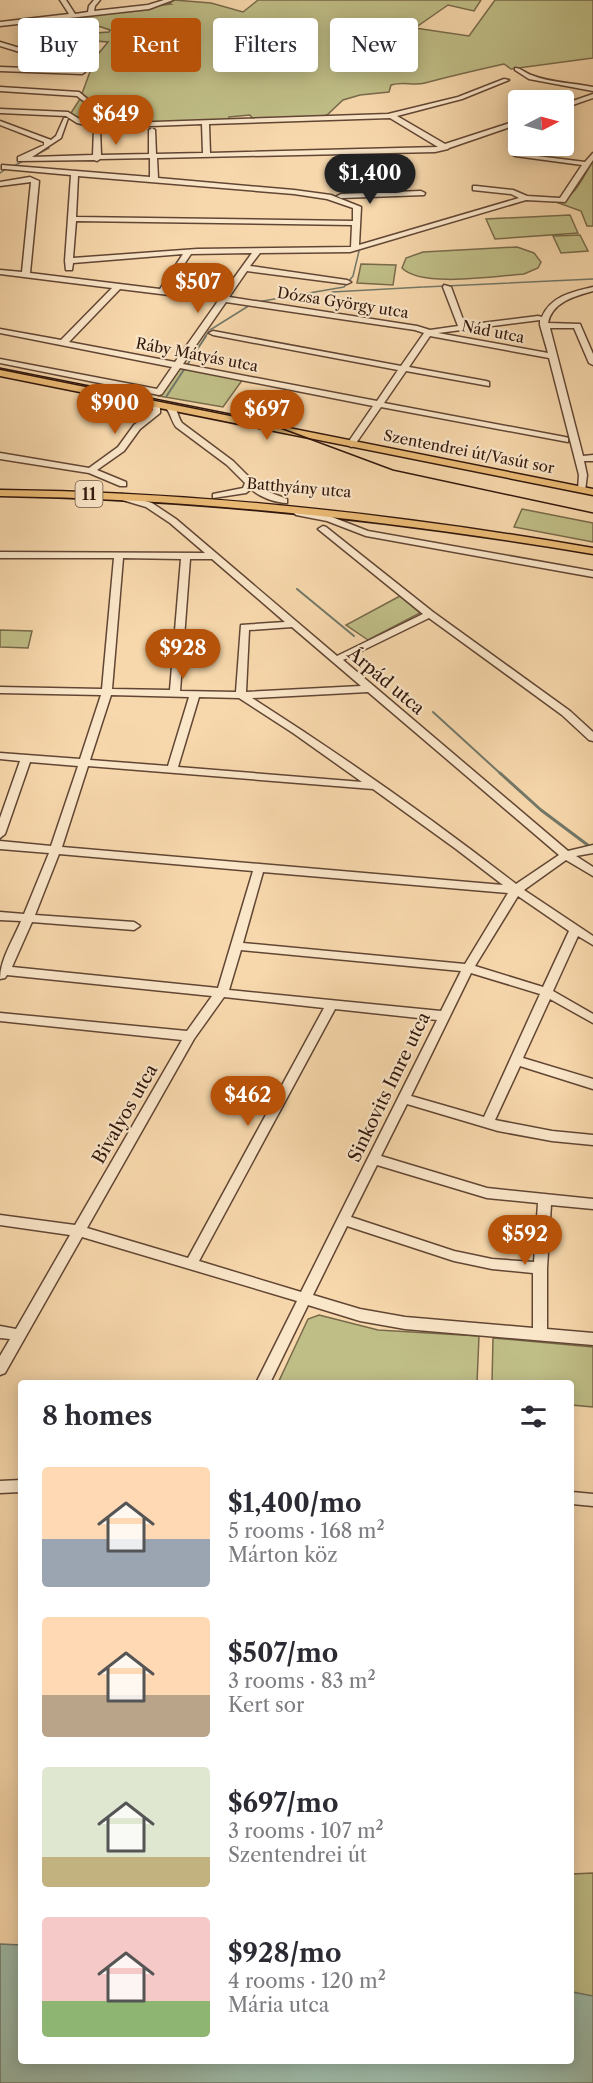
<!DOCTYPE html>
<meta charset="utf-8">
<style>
:root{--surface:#fff;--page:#f2f2f3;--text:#2b2b33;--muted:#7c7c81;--accent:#b45309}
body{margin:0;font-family:"Libre Caslon Text",serif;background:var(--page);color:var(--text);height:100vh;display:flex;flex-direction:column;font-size:22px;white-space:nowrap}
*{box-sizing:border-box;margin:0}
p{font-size:20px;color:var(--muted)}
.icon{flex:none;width:33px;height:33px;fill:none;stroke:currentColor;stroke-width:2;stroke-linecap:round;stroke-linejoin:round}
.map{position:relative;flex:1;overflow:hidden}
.side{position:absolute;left:18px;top:1380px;width:556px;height:684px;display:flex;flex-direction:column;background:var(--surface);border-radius:6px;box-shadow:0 3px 15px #0003}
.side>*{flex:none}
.top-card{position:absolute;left:18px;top:18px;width:558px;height:54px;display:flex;gap:12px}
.needle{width:39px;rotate:84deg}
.fabs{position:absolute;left:508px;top:90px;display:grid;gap:12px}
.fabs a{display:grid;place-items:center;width:66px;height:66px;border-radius:6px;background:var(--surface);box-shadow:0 3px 15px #0003;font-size:30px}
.price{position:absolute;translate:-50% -51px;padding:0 14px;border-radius:21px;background:var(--accent);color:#fff;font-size:20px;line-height:39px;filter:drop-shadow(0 2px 3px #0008)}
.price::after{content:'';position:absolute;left:50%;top:36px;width:18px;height:14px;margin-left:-9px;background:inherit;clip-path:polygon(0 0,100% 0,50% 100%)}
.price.current{background:#222;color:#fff}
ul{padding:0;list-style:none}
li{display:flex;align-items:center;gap:18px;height:150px;padding:0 24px}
li span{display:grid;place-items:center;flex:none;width:168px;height:120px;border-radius:6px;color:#555}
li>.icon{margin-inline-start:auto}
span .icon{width:72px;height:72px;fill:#fffc;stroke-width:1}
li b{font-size:26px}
h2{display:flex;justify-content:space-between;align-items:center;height:72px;padding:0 24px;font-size:26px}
.tag{padding:0 21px;border-radius:6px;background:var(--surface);box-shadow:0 3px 15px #0003;font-size:21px;line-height:54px}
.tag.current{background:var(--accent);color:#fff}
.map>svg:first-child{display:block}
.green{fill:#c0be87;stroke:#786a4a;stroke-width:1.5}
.water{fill:#9ebaa7;stroke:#727869;stroke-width:1.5}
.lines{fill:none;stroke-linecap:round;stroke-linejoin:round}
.stream-far2{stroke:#727869;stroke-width:1.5}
.stream-far1{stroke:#727869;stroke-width:2}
.stream{stroke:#727869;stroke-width:3}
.minor-casing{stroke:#624634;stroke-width:3}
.major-casing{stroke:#31160c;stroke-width:3}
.minor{fill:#fae6c9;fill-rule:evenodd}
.major{fill:#ecbc76;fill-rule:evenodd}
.tram{stroke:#31160c;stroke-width:1.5}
.labels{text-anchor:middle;stroke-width:4.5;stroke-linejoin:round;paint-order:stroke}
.far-street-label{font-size:15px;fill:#31160c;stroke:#fae6c9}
.shield{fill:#fae6c9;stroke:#6d5445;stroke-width:1.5}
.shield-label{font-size:16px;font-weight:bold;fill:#31160c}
.street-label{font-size:18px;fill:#31160c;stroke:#fae6c9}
</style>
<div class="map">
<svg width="593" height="2083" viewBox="0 0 593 2083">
<rect width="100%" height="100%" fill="#f7d8ac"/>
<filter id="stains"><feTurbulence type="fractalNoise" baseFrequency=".00333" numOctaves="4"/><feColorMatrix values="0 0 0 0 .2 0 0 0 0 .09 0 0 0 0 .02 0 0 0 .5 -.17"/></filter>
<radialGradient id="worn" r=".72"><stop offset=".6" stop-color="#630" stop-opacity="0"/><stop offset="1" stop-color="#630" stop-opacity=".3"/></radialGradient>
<g class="green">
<path d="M174 0 211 3 243 12 258 0H481L474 11 448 5 415 28 469 36 495 0H593V58L511 69 504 64C477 70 451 76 425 83 413 86 403 81 391 85L389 92 360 95 343 100 327 115 316 118 254 120 250 115 229 117 228 122 97 125 79 121 71 113 80 99 91 69 88 65 95 54 99 53 108 42 95 41V33L109 32 110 30 71 17 171 4 169 3Z"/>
<path d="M593 160V226H587L581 211 556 202C575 199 584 175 593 160Z"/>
<path d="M570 215 578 233 495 239 486 219Z"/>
<path d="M580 235 588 251 561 253 553 236Z"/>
<path d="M517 247 534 253 541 262 538 268 524 274C496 276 421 288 402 268L406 258 423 252Z"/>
<path d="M361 264 396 265 393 285 357 283Z"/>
<path d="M180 368 243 379 223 407 159 396Z"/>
<path d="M522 509 593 523V542L514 527Z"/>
<path d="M400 596 420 613 368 640 346 625Z"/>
<path d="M0 630 32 631 28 648 0 647Z"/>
<path d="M319 1315 378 1330 479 1336 477 1383H278L308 1319Z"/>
<path d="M493 1338 593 1347V1407L572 1405V1383H492Z"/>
<path d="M593 1873V1999L572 2001V1874Z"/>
</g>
<path class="water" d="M0 1944 21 1945V2061H572V1992L593 1996V2083H0Z"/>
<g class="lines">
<g class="stream-far2">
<path d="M32 157 49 148"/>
<path d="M12 167 23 161"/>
<path d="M0 173 6 169"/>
<path d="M424 287 593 279"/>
<path d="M332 292 423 287"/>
<path d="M257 302 344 287 353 276 359 251"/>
<path d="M210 330 250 305"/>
<path d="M205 337 209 331"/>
</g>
<g class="stream-far1">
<path d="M166 397 206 336"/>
<path d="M297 589 354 636"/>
<path d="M433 712 502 775"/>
</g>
<path class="stream" d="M500 773 541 810 593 849"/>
<g class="minor-casing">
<g id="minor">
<path d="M60 0H66L75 14 88 12 89 6 94 0H100L95 6 94 11 148 5 164 0H173L149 9 69 18 65 42 62 44 59 42 62 19 0 26V22L69 14Z"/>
<path d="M0 42 23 49 95 50 98 52 95 54 23 53 0 46Z"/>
<path d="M0 67 82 70 85 72 82 74 0 71Z"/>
<path d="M515 68C521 68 525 73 531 75 551 83 573 83 593 87V91L529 79 515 70Z"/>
<path d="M504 79 509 80 462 99 397 116 445 144 519 120V124L449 148 448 149 435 152 157 158 158 178 294 190 331 195 361 207 359 245 519 198 511 194 473 190V186H476L513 190 527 196 560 198 582 165 515 156 513 155V153L585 162 593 153V160L565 202 526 200 350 252 260 253 250 266 347 280 351 282 347 284 247 271 229 297 417 326 430 330 458 326 443 287 444 285 451 287 465 325 538 316 542 317C551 296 572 292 593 287V291C575 296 552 302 548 323L580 324 593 354V365L589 363 574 328H550L583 456 593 455V461H584L587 475 585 491 582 492 578 489 579 475 549 358 430 336 409 367 486 381 489 382V386L406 371 384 403 565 437 568 438V442L381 407 354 446 351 447 347 444 373 406 180 368 162 394 159 395 0 363V359L157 389 172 367 0 333V329L61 340 112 288 0 274V270L22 272 31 182 0 186V182L30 177 39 181 30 273 160 289 183 254 73 263 72 270H66L65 261 71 175 5 169H2V165L150 177V158L100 159 97 161 94 160 18 161V157L44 145V142L0 125V121L51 140 56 136 64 118H68L61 138 32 157 93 155 94 127 77 123 66 116 0 113V109L68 112 81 120 97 124 388 114 458 97ZM390 118 438 147 210 153 209 124ZM202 124 203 153 156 154 155 130 152 128 149 130V154L101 155 100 128ZM78 176 294 194 327 199 353 208V221L76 217ZM76 221 352 225 351 247 197 249 73 258ZM252 253 221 296 167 290 191 254ZM120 289 218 301 175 362 69 342ZM226 302 415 330 424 333 401 366 213 331 209 333 213 335 398 370 377 401 183 364ZM540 320V325L548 353 438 333Z"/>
<path d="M0 87 79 92 91 102 86 103 77 96 0 91Z"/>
<path d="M593 94V98L564 108V104Z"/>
<path d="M421 191 425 193 424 195 341 198 337 196 341 194Z"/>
<path d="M153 402 160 404V413L140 429 124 451 97 470 126 482V486H120L89 473 0 459V453L89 468 118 447 134 425 153 410Z"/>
<path d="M167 406H173C179 412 178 418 182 423L233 461 261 489 287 499V503C276 503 259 497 251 489L246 493 213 498V494L243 488 245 483 227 465 176 427C171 420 171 414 166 408Z"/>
<path d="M122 494 152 503 176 519 337 656 423 614 318 529 323 526 326 527 433 612 570 711 593 732V741L589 740 562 715 429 618 343 660 568 851 593 845V853L576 856 593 867V876L566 860 524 890 593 936V945L578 936 553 991 593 1014V1023L550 999 523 1058 593 1079V1089L520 1066 495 1120 552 1131 593 1135V1145L552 1141 498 1131 407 1104 381 1156 487 1188 593 1199V1209L551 1205 547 1268V1329L593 1333V1345L405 1329 360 1321 308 1305 270 1383H256L297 1301 82 1237 5 1373 0 1375V1356L10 1339 0 1338V1326L16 1329 70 1235 0 1225V1215L75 1225 182 1040 0 1021V1013L187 1031 212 996 7 975 5 978 0 979C0 960 13 940 21 921L0 920V912L24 914 49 853 0 849V841L51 846 78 766 30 762 5 834 0 838V818L20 761 0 759V753L80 759 101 695 0 693V687L102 689 114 558H0V552L205 553 170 523 146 507 119 499V495ZM123 558 181 559 170 690 112 689ZM190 559H212L285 622 241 625 236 692 180 691ZM292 627 361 686 246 692 249 630ZM368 692 559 855 516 884C431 818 343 756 252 698ZM111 695 189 697 168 766 90 760ZM199 697 239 698 293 733 362 782 178 767ZM88 766 373 789 456 849 503 885 62 847ZM59 854 253 871 218 988 12 967 32 922 134 930 140 926 134 922 35 915ZM263 872 508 893 465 964 243 943ZM518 896 569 931 543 987 475 966ZM241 950 461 971 441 1011 229 990ZM471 973 540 994 484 1117 411 1096ZM224 997 324 1008 188 1258 87 1228 194 1039ZM335 1009 437 1020 301 1292 199 1261ZM377 1165 487 1198 538 1203 534 1262 492 1259 454 1251 351 1217ZM347 1226 454 1261 492 1269 533 1273V1328L405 1317 360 1309 313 1295Z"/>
<path d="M299 510 332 517 368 531 593 571V577L366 536 327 521 296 515 294 513Z"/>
<path d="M21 1480V1492L0 1493V1481Z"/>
<path d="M572 1492 593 1494V1506L572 1504Z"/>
</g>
</g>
<g class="major-casing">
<g id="major">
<path d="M0 370 593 489V495L0 376Z"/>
<path d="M0 490C200 492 396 514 593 548V554C396 521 200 499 0 496Z"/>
</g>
</g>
<use href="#minor" class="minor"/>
<use href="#major" class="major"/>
<path class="tram" d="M0 368 256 419 393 470 593 513"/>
</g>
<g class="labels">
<g class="far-street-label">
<text transform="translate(343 303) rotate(9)" y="5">Dózsa György utca</text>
<text transform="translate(493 332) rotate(11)" y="5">Nád utca</text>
<text transform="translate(197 355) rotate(11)" y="5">Ráby Mátyás utca</text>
<text transform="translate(469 452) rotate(11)" y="5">Szentendrei út/Vasút sor</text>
<text transform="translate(299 488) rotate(5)" y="5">Batthyány utca</text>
</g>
<rect class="shield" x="75.5" y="481" width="27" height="26" rx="4.5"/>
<g class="shield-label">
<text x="89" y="500">11</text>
</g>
<g class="street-label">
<text transform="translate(386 681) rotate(40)" y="6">Árpád utca</text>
<text transform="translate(389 1087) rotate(-64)" y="6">Sinkovits Imre utca</text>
<text transform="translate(125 1114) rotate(-60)" y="6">Bivalyos utca</text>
</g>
</g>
<rect width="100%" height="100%" filter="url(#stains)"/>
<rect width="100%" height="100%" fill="url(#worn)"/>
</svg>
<div class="fabs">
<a><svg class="needle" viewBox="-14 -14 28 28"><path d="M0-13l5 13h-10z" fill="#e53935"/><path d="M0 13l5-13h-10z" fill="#7c7c81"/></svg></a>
</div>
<b class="price" style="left:116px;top:146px">$649</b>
<b class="price current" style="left:370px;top:205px">$1,400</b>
<b class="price" style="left:198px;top:314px">$507</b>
<b class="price" style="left:115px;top:435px">$900</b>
<b class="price" style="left:267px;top:441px">$697</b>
<b class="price" style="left:183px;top:680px">$928</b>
<b class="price" style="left:248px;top:1127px">$462</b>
<b class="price" style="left:525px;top:1266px">$592</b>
<div class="top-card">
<a class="tag">Buy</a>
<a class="tag current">Rent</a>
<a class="tag">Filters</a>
<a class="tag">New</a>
</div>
<section class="side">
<h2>8 homes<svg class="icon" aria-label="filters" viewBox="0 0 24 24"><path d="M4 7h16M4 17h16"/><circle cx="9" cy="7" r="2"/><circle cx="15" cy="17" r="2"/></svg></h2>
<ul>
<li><span style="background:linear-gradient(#ffd9b3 60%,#9aa5b1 0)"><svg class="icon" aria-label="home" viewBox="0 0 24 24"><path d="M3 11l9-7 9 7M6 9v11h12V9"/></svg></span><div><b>$1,400/mo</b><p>5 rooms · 168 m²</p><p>Márton köz</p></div></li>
<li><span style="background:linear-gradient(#ffd9b3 65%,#b9a48a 0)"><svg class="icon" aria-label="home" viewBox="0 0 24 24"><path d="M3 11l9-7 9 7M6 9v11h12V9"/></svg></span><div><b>$507/mo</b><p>3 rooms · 83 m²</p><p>Kert sor</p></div></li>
<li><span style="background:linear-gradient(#dfe7d0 75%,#c2b280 0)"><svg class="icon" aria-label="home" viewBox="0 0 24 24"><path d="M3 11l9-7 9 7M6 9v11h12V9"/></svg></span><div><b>$697/mo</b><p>3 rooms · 107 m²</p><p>Szentendrei út</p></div></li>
<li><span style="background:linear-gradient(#f6c9c9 70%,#8fb573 0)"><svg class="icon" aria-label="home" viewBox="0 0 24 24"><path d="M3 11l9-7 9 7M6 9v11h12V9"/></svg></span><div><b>$928/mo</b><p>4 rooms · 120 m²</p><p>Mária utca</p></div></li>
</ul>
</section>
</div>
